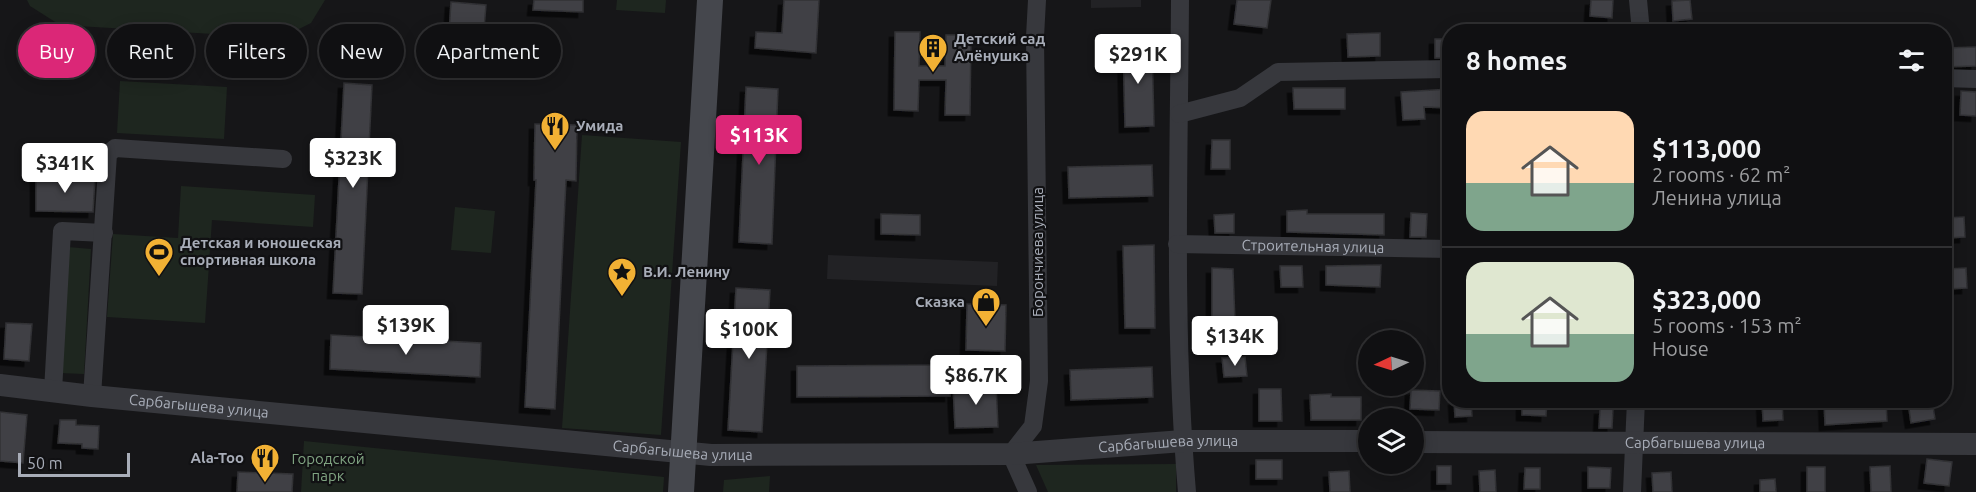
<!DOCTYPE html>
<meta charset="utf-8">
<style>
:root{--surface:#101012;--page:#1e1e20;--text:#f1f3f6;--muted:#9c9d9f;--line:#303032;--accent:#db2777}
body{margin:0;font-family:Ubuntu,sans-serif;background:var(--page);color:var(--text);height:100vh;display:flex;flex-direction:column;font-size:22px;white-space:nowrap}
*{box-sizing:border-box;margin:0}
p{font-size:20px;color:var(--muted)}
.icon{flex:none;width:33px;height:33px;fill:none;stroke:currentColor;stroke-width:2;stroke-linecap:round;stroke-linejoin:round}
.map{position:relative;flex:1;overflow:hidden}
.panel{position:absolute;left:1442px;top:24px;width:510px;height:384px;display:flex;flex-direction:column;background:var(--surface);border-radius:24px;box-shadow:0 3px 15px #0003,0 0 0 2px var(--line)}
.panel>*{flex:none}
.hud{position:absolute;left:18px;top:24px;width:570px;height:54px;display:flex;gap:12px}
.needle{width:39px;rotate:266deg}
.controls{position:absolute;left:1358px;top:330px;display:grid;gap:12px}
.controls a{display:grid;place-items:center;width:66px;height:66px;border-radius:50%;background:var(--surface);box-shadow:0 3px 15px #0003,0 0 0 2px var(--line);font-size:30px}
.scale{position:absolute;left:18px;bottom:15px;width:112px;box-sizing:border-box;padding-left:6px;border:3px solid #a8adb8;border-top:0;font-size:16px;line-height:21px;white-space:nowrap;color:#a8adb8;-webkit-text-stroke:4px #111113;paint-order:stroke}
.price{position:absolute;translate:-50% -51px;padding:0 14px;border-radius:6px;background:#fff;color:#222;font-size:20px;line-height:39px;filter:drop-shadow(0 2px 3px #0008)}
.price::after{content:'';position:absolute;left:50%;top:36px;width:18px;height:14px;margin-left:-9px;background:inherit;clip-path:polygon(0 0,100% 0,50% 100%)}
.price.active{background:var(--accent);color:#fff}
ul{padding:0;list-style:none}
li{display:flex;align-items:center;gap:18px;height:150px;padding:0 24px}
li+li{border-top:2px solid var(--line)}
li span{display:grid;place-items:center;flex:none;width:168px;height:120px;border-radius:18px;color:#555}
li>.icon{margin-inline-start:auto}
span .icon{width:72px;height:72px;fill:#fffc;stroke-width:1}
li b{font-size:26px}
h2{display:flex;justify-content:space-between;align-items:center;height:72px;padding:0 24px;font-size:26px}
.tag{padding:0 21px;border-radius:27px;background:var(--surface);box-shadow:0 3px 15px #0003,0 0 0 2px var(--line);font-size:21px;line-height:54px}
.tag.active{background:var(--accent);color:#fff}
.map>svg:first-child{display:block}
.built{fill:#222225}
.green{fill:#1e261f}
.building{fill:#404145;stroke:#303034;stroke-width:1.5;filter:url(#shadow)}
.lines{fill:none;stroke-linecap:round;stroke-linejoin:round}
.minor{stroke:#37383d;stroke-width:18}
.tertiary{stroke:#37383d;stroke-width:22}
.secondary{stroke:#45474d;stroke-width:26}
.labels{text-anchor:middle;stroke-width:4.5;stroke-linejoin:round;paint-order:stroke}
.poi-label{font-size:15px;font-weight:bold;fill:#a8adb8;stroke:#111113;text-anchor:start}
.street-label{font-size:15px;fill:#a8adb8;stroke:#111113}
.park-label{font-size:15px;fill:#7fa381;stroke:#111113}
</style>
<div class="map">
<svg width="1976" height="492" viewBox="0 0 1976 492">
<defs>
<filter id="shadow"><feDropShadow dx="-5.5" dy="5.5" stdDeviation="0" flood-color="#0009"/></filter>
</defs>
<rect width="100%" height="100%" fill="#161618"/>
<g class="built">
<path d="M1091 0H1141V7L1091 8Z"/>
<path d="M828 255 998 262 997 286 827 279Z"/>
</g>
<g class="green">
<path d="M27 0H325L311 23 281 38 60 25 30 6Z"/>
<path d="M617 0H666L665 13 616 10Z"/>
<path d="M120 81 227 87 224 139 117 133Z"/>
<path d="M582 135 681 142 661 435 562 428Z"/>
<path d="M181 186 315 195 313 227 212 220 205 323 107 317 113 234 178 238Z"/>
<path d="M455 207 495 211 491 253 451 250Z"/>
<path d="M68 247 91 249 84 374 60 373Z"/>
<path d="M304 441 664 477 663 492H301Z"/>
<path d="M1176 464V492H1048L1036 465Z"/>
<path d="M770 476 769 492H723L724 480Z"/>
</g>
<g class="building">
<path d="M534 0H583V12L533 10Z"/>
<path d="M784 0H819L816 53 755 48 756 32 782 33Z"/>
<path d="M1237 0H1271L1267 28 1234 24Z"/>
<path d="M1591 0H1613L1612 18 1590 16Z"/>
<path d="M1690 0 1692 19 1673 21 1672 1Z"/>
<path d="M451 2 486 5 481 65 447 63Z"/>
<path d="M895 32H920L919 66H945L946 35H971L970 115H945L946 80H919L918 111 894 110Z"/>
<path d="M1380 33V56L1348 57 1347 34Z"/>
<path d="M375 37 391 38 389 58 373 56Z"/>
<rect x="1435" y="39" width="14" height="19"/>
<path d="M1123 44H1152L1154 126 1125 127Z"/>
<path d="M1976 47V66L1944 67V48Z"/>
<path d="M344 83 372 85 362 294 333 293Z"/>
<path d="M746 87 778 89 772 244 739 242Z"/>
<path d="M1293 88H1345V109H1294Z"/>
<path d="M1449 89V108L1424 107 1425 119 1403 120 1401 92Z"/>
<path d="M1961 91 1976 92V116L1960 115Z"/>
<path d="M535 124 577 125 576 181 566 180 555 409 525 407 536 180H534Z"/>
<path d="M1212 140H1230V169H1211Z"/>
<path d="M1152 165 1153 196 1069 198 1068 167Z"/>
<path d="M36 176 95 178 93 212 36 211Z"/>
<path d="M1307 210V214H1384V235L1287 232V211Z"/>
<path d="M1411 213 1427 214 1426 237H1410Z"/>
<path d="M881 214 920 215V235L881 234Z"/>
<path d="M1234 214V233H1215L1214 215Z"/>
<path d="M1964 217 1965 237 1947 238 1945 218Z"/>
<path d="M1154 245 1155 328H1125L1123 246Z"/>
<path d="M1381 265 1380 287 1326 285V266Z"/>
<path d="M1280 266H1302L1303 287H1281Z"/>
<path d="M1212 268 1233 269 1235 321 1212 322Z"/>
<path d="M1966 268 1967 288 1948 289 1947 269Z"/>
<path d="M736 288 770 290 762 432 728 430Z"/>
<path d="M967 304 1006 305 1005 351 966 350Z"/>
<path d="M6 323 32 324 29 361 4 359Z"/>
<path d="M331 335 481 343 480 377 330 369Z"/>
<path d="M1245 357 1247 376 1224 377 1222 358Z"/>
<path d="M950 365V396L797 397V366Z"/>
<path d="M1152 367 1153 397 1071 400 1070 370Z"/>
<path d="M996 383 998 427 955 428 953 385Z"/>
<path d="M1259 389H1281L1282 421H1259Z"/>
<path d="M1411 390 1440 391 1439 410 1410 409Z"/>
<path d="M1331 394V397H1361V420H1311L1310 395Z"/>
<path d="M1454 400H1471L1472 416 1455 417Z"/>
<path d="M1522 400H1547L1546 416 1522 415Z"/>
<path d="M1762 400H1782L1783 420 1763 421Z"/>
<path d="M1824 400H1847V404L1886 401 1887 421 1825 425Z"/>
<path d="M1932 400 1935 419 1911 423 1908 402Z"/>
<path d="M1600 409H1613L1612 428H1599Z"/>
<path d="M0 412 27 415 23 463 0 461Z"/>
<path d="M60 420H76V425L99 426 98 449 82 448V444L58 443Z"/>
<path d="M1927 459 1952 462 1949 486 1924 483Z"/>
<rect x="1256" y="460" width="26" height="19"/>
<rect x="1437" y="466" width="14" height="18"/>
<path d="M1890 466 1891 492H1871L1870 467Z"/>
<path d="M1588 467 1611 468 1610 488H1588Z"/>
<rect x="1807" y="467" width="18" height="25"/>
<path d="M1525 468H1540V489H1524Z"/>
<path d="M1495 470 1496 492H1480L1479 471Z"/>
<path d="M1349 471 1350 492H1330L1329 472Z"/>
<path d="M238 472 293 474 292 492H237Z"/>
<path d="M1671 472 1672 492H1653L1652 473Z"/>
<path d="M1775 479 1776 492H1760V480Z"/>
</g>
<g class="lines">
<g class="minor">
<path d="M1180 0C1179 164 1173 329 1187 492"/>
<path d="M1638 0 1641 32"/>
<path d="M1944 78 1976 79"/>
<path d="M1179 114 1240 98 1278 72 1449 69"/>
<path id="s1" d="M1177 244 1449 249"/>
<path d="M53 391 62 231 104 233"/>
<path d="M92 396 108 154 115 148 283 159"/>
<path d="M1028 492 1011 454 1033 426 1039 381 1035 37 1037 0"/>
<path d="M1632 492 1636 400"/>
</g>
<g class="tertiary">
<path id="s2" d="M0 385 92 396 711 455 1011 454 1183 441H1368"/>
<path id="s3" d="M1413 442 1976 444"/>
</g>
<path class="secondary" d="M681 492 710 0"/>
</g>
<defs>
<g id="building-pin" transform="scale(1.5)"><path d="M0 17L-7.5 6A9.5 9.5 0 1 1 7.5 6Z" fill="#f2b134" stroke="#111113"/><path d="M-4-6H4V6H1V3H-1V6H-4ZM-2.5-4.3h1.7v1.8h-1.7ZM.8-4.3h1.7v1.8H.8ZM-2.5-1h1.7V.8h-1.7ZM.8-1h1.7V.8H.8Z" fill="#111"/></g>
<g id="restaurant-pin" transform="scale(1.5)"><path d="M0 17L-7.5 6A9.5 9.5 0 1 1 7.5 6Z" fill="#f2b134" stroke="#111113"/><path d="M-5-6h1v4h1v-4h1v4h1v-4h1v5L-1.5 .5V6h-2V.5L-5-1ZM5-6V6H3V1.5H1.5Q1.5-4 5-6Z" fill="#111"/></g>
<g id="stadium-pin" transform="scale(1.5)"><path d="M0 17L-7.5 6A9.5 9.5 0 1 1 7.5 6Z" fill="#f2b134" stroke="#111113"/><path d="M0-5a6.5 5 0 1 0 0 10a6.5 5 0 1 0 0-10ZM-3.5-1.8h7v3.6h-7Z" fill="#111"/></g>
<g id="sight-pin" transform="scale(1.5)"><path d="M0 17L-7.5 6A9.5 9.5 0 1 1 7.5 6Z" fill="#f2b134" stroke="#111113"/><path d="M0-6L1.8-2.2L6-1.7L2.9 1.2L3.7 5.4L0 3.3L-3.7 5.4L-2.9 1.2L-6-1.7L-1.8-2.2Z" fill="#111"/></g>
<g id="shop-pin" transform="scale(1.5)"><path d="M0 17L-7.5 6A9.5 9.5 0 1 1 7.5 6Z" fill="#f2b134" stroke="#111113"/><path d="M-5-2.5h2.3a2.7 3.5 0 0 1 5.4 0H5L5.5 6h-11ZM-1.5-2.5h3a1.5 2.3 0 0 0-3 0Z" fill="#111"/></g>
</defs>
<g fill-rule="evenodd">
<use href="#building-pin" x="933" y="48"/>
<use href="#restaurant-pin" x="555" y="126"/>
<use href="#stadium-pin" x="159" y="252"/>
<use href="#sight-pin" x="622" y="272"/>
<use href="#shop-pin" x="986" y="302"/>
<use href="#restaurant-pin" x="265" y="458"/>
</g>
<g class="labels">
<g class="poi-label">
<text x="954" y="44">Детский сад<tspan x="954" dy="17">Алёнушка</tspan></text>
<text x="576" y="131">Умида</text>
<text x="180" y="248">Детская и юношеская<tspan x="180" dy="17">спортивная школа</tspan></text>
<text x="643" y="277">В.И. Ленину</text>
<text x="965" y="307" text-anchor="end">Сказка</text>
<text x="244" y="463" text-anchor="end">Ala-Too</text>
</g>
<g class="street-label">
<text dy="5" stroke="none"><textPath href="#s1" startOffset="136">Строительная улица</textPath></text>
<text transform="translate(1038 252) rotate(-90)" y="5">Борончиева улица</text>
<text dy="5" stroke="none"><textPath href="#s2" startOffset="200">Сарбагышева улица</textPath></text>
<text dy="5" stroke="none"><textPath href="#s3" startOffset="282">Сарбагышева улица</textPath></text>
<text dy="5" stroke="none"><textPath href="#s2" startOffset="1172">Сарбагышева улица</textPath></text>
<text dy="5" stroke="none"><textPath href="#s2" startOffset="686">Сарбагышева улица</textPath></text>
</g>
<g class="park-label">
<text x="328" y="464">Городской<tspan x="328" dy="17">парк</tspan></text>
</g>
</g>
</svg>
<div class="controls">
<a><svg class="needle" viewBox="-14 -14 28 28"><path d="M0-13l5 13h-10z" fill="#e53935"/><path d="M0 13l5-13h-10z" fill="#9c9d9f"/></svg></a>
<a><svg class="icon" aria-label="layers" viewBox="0 0 24 24"><path d="M12 4l9 5-9 5-9-5zM3 14l9 5 9-5"/></svg></a>
</div>
<div class="scale">50 m</div>
<b class="price" style="left:1138px;top:85px">$291K</b>
<b class="price active" style="left:759px;top:166px">$113K</b>
<b class="price" style="left:353px;top:189px">$323K</b>
<b class="price" style="left:65px;top:194px">$341K</b>
<b class="price" style="left:406px;top:356px">$139K</b>
<b class="price" style="left:749px;top:360px">$100K</b>
<b class="price" style="left:1235px;top:367px">$134K</b>
<b class="price" style="left:976px;top:406px">$86.7K</b>
<div class="hud">
<a class="tag active">Buy</a>
<a class="tag">Rent</a>
<a class="tag">Filters</a>
<a class="tag">New</a>
<a class="tag">Apartment</a>
</div>
<section class="panel">
<h2>8 homes<svg class="icon" aria-label="filters" viewBox="0 0 24 24"><path d="M4 7h16M4 17h16"/><circle cx="9" cy="7" r="2"/><circle cx="15" cy="17" r="2"/></svg></h2>
<ul>
<li><span style="background:linear-gradient(#ffd9b3 60%,#7fa58c 0)"><svg class="icon" aria-label="home" viewBox="0 0 24 24"><path d="M3 11l9-7 9 7M6 9v11h12V9"/></svg></span><div><b>$113,000</b><p>2 rooms · 62 m²</p><p>Ленина улица</p></div></li>
<li><span style="background:linear-gradient(#dfe7d0 60%,#7fa58c 0)"><svg class="icon" aria-label="home" viewBox="0 0 24 24"><path d="M3 11l9-7 9 7M6 9v11h12V9"/></svg></span><div><b>$323,000</b><p>5 rooms · 153 m²</p><p>House</p></div></li>
</ul>
</section>
</div>
